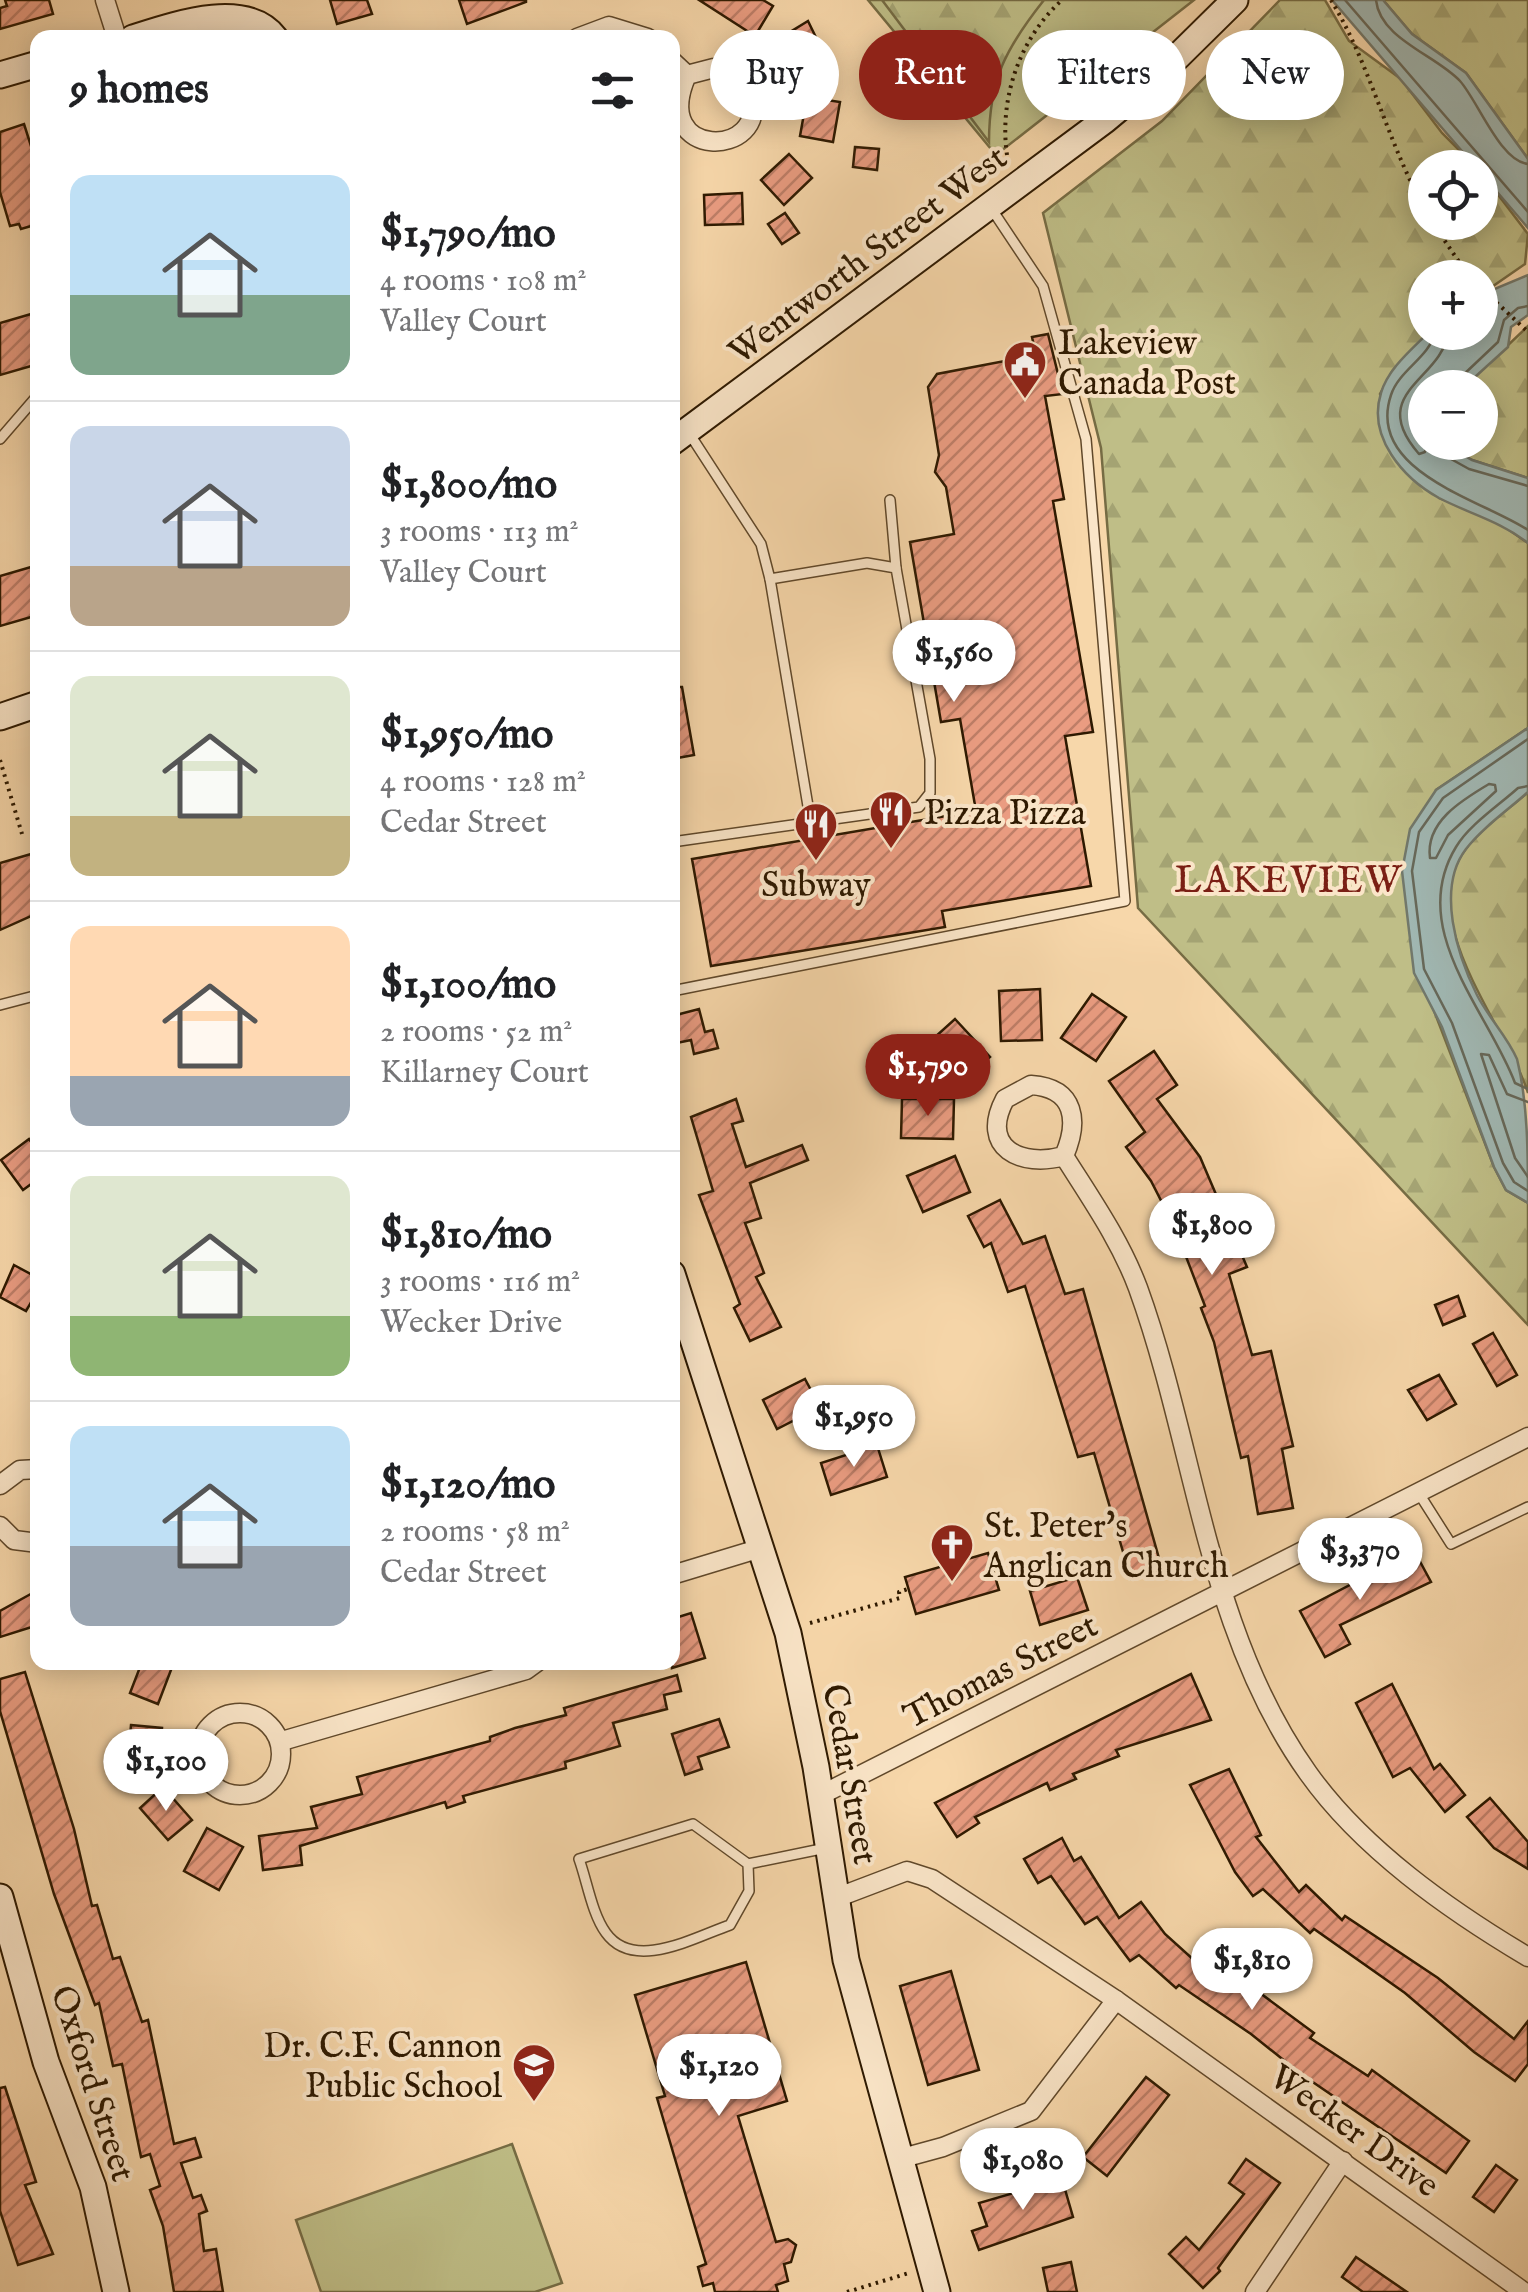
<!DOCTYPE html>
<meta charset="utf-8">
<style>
:root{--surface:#fff;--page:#f6f6f6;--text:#202124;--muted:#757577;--line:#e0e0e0;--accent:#8f2418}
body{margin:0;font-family:"IM FELL English",serif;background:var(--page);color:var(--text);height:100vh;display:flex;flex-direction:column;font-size:38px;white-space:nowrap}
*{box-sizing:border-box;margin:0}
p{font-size:32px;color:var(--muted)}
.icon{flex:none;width:55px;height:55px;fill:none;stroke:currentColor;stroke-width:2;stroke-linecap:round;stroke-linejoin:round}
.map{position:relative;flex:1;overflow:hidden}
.sheet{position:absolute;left:30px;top:30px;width:650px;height:1640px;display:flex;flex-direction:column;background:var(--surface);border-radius:20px;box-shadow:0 5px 25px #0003}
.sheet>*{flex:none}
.guide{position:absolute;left:710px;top:30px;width:668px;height:90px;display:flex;gap:20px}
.controls{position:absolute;left:1408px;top:150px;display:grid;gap:20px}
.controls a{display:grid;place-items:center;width:90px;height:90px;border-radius:50%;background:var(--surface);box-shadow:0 5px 25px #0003;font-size:50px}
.price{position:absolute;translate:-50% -85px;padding:0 22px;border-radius:35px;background:#fff;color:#222;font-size:32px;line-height:65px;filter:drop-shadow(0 2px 5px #0008)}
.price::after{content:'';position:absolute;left:50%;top:60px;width:30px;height:22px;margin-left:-15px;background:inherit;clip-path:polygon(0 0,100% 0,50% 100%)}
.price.on{background:var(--accent);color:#fff}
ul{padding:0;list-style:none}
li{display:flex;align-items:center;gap:30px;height:250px;padding:0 40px}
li+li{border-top:2px solid var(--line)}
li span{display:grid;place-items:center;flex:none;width:280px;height:200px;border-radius:20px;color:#555}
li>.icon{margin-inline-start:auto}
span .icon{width:120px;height:120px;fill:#fffc;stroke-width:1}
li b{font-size:42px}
h2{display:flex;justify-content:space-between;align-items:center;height:120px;padding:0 40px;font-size:42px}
.chip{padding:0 35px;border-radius:45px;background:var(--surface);box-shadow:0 5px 25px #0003;font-size:35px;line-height:90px}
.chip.on{background:var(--accent);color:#fff}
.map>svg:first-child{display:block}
.green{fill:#bfbe87;stroke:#766c44;stroke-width:2.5}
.forest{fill:url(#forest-firs);stroke:#766c44;stroke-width:2.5}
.water{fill:#a0b7b2;stroke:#72786b;stroke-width:2.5}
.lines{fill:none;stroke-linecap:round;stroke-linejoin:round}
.shore{stroke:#676859;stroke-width:2.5}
.building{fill:url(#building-hatch);stroke:#2e1900;stroke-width:2.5}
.lane-casing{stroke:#60482a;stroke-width:12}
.street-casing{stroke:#60482a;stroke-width:21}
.secondary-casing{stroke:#2e1900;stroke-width:29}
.path{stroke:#2e1900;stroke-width:4;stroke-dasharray:2.5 5;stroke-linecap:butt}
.lane{stroke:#fae5c8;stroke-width:9}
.street{stroke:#fae5c8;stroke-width:18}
.secondary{stroke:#fae5c8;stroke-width:25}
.labels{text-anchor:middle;stroke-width:8;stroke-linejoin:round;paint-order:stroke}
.street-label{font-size:35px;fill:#2e1900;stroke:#fae5c8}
.poi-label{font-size:35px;fill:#2e1900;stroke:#fae5c8;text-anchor:start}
.neighbourhood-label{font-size:38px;letter-spacing:2.5px;fill:#7a1f14;stroke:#fae5c8}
</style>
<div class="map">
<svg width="1528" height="2292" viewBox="0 0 1528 2292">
<defs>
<pattern id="forest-firs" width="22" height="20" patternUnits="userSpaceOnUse" patternTransform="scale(2.5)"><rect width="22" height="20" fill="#bfbe87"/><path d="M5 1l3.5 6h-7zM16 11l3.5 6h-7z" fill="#a4a373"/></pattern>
<pattern id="building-hatch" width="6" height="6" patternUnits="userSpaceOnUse" patternTransform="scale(2.5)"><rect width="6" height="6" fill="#ea9c81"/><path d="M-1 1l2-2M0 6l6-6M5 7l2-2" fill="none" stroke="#be7e67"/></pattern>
</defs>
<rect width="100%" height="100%" fill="#f7d7aa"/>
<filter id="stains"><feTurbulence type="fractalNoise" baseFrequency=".002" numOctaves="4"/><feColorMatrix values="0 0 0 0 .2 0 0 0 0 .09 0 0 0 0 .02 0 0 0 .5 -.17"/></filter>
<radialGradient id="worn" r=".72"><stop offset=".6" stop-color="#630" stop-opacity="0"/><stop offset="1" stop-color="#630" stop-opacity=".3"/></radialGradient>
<g class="green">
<path d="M868 0H1194L996 155Z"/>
<path d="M512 2144 562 2283 535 2292H321L296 2220Z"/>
</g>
<g class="forest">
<path d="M882 0H1044C1006 48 989 79 989 142Z"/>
<path d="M1280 0H1325L1349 41 1401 79 1442 133 1476 167 1425 168V222H1480V171L1528 234 1525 264 1480 295V278H1425L1428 333 1393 370 1380 394 1439 498 1492 518 1528 543V728L1436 790 1431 1003 1494 1167 1506 1190 1528 1203V1325L1138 908 1101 448 1043 213 1162 121Z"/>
<path d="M1383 0H1528V159L1466 73 1412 34Z"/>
<path d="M1528 326V478L1472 460 1444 443 1480 442V388L1464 387Z"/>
<path d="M1528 792V1093C1507 1026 1413 921 1465 850 1481 828 1508 810 1528 792Z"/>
</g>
<g class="water">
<path d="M1332 0H1383L1412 34 1466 73 1528 159V228Z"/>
<path d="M1528 275V315L1511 327 1508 347 1464 387 1425 388V442L1443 443 1472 460 1528 478V543C1500 521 1470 514 1439 498 1403 478 1367 437 1381 393 1388 369 1411 350 1428 333L1480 332V295Z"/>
<path d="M1528 728V792C1508 810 1482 828 1466 849 1436 888 1457 955 1477 995 1488 1017 1507 1036 1517 1059 1528 1103 1528 1156 1528 1203L1506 1190 1494 1167 1442 1027 1414 973 1402 871 1410 829 1436 790Z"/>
</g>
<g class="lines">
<g class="shore">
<path d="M1345 0 1528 212"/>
<path d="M1376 0C1380 39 1436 55 1460 81 1478 101 1500 161 1528 164"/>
<path d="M1435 332C1430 357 1399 370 1391 395 1365 472 1483 500 1528 530"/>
<path d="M1458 388 1461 377 1498 342 1504 320 1518 308 1528 306"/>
<path d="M1426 442 1425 452 1419 454C1365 392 1443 380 1448 332"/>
<path d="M1438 442 1442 454 1469 469 1528 486"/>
<path d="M1528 739 1443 798 1419 832 1412 871 1424 969 1452 1023 1503 1163 1514 1182 1528 1191"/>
<path d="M1489 784 1495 785 1496 791 1448 835 1436 858H1430C1425 822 1462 800 1489 784Z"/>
<path d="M1528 786 1518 788C1498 806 1469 825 1456 847 1406 929 1488 1011 1515 1083L1528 1089"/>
<path d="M1528 1102 1507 1094 1489 1055 1481 1054 1515 1158 1528 1177"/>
</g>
</g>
<g class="building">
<path d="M5 0H49L53 14 0 29V8L7 6Z"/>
<path d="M330 0H367L372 14 337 24Z"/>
<path d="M459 0H526V2L467 24Z"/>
<path d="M699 0H763L773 6 755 36Z"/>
<path d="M808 21 823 52 794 66 777 40Z"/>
<path d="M807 97 840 102 833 142 800 136Z"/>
<path d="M24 124 38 168V224L21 229 19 224 10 226 0 192V132Z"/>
<path d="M855 147 879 149 877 170 853 167Z"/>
<path d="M789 154 812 178 784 205 761 180Z"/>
<path d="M742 193 743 224 705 225 704 195Z"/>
<path d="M785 213 799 233 782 244 768 224Z"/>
<path d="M38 312V364L0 375V323Z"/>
<path d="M1048 334 1063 394 1045 396 1064 499 1053 501 1093 732 1065 736 1091 886 942 911 945 927 711 966 692 859 976 811 960 719 941 722 910 542 954 534 946 487 935 472 939 455 928 387 937 374 1036 355 1032 337Z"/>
<path d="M38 565V615L0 626V576Z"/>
<path d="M672 687H682L694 755 672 759Z"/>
<path d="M38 852V913L0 930V863Z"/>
<path d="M1040 989 1042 1040 1001 1041 999 991Z"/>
<path d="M1092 994 1126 1017 1096 1061 1061 1038Z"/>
<path d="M699 1009 705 1032 713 1030 718 1048 694 1054 691 1040 672 1044V1016Z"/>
<path d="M955 1019 990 1057 960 1085 925 1046Z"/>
<path d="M1154 1051 1177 1085 1157 1099 1200 1157 1247 1267 1229 1274 1252 1355 1271 1351 1293 1446 1282 1449 1293 1508 1258 1514 1248 1456 1241 1458 1214 1342 1201 1308 1205 1306 1175 1228 1151 1181 1126 1147 1145 1132 1109 1081Z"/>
<path d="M736 1099 743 1121 732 1124 746 1167 802 1145 808 1160 750 1183 761 1218 745 1223 764 1273 756 1277 781 1327 750 1341 734 1308 740 1304 699 1195 713 1191 691 1117Z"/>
<path d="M902 1099H954L953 1139 901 1138Z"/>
<path d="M29 1139 38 1151V1179L23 1190 1 1160Z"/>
<path d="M955 1156 970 1192 923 1212 907 1176Z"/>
<path d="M1000 1200 1023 1244 1045 1236 1065 1294 1083 1289 1162 1569 1131 1579 1094 1453 1078 1457 1025 1286 1008 1292 991 1243 984 1247 968 1216Z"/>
<path d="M14 1265 38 1278V1290L26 1311 0 1297Z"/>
<path d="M1458 1296 1465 1316 1443 1325 1435 1305Z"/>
<path d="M1493 1333 1517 1375 1497 1386 1473 1344Z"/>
<path d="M1439 1375 1456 1404 1427 1420 1408 1390Z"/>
<path d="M805 1379 820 1407 777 1429 763 1400Z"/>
<path d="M877 1445 887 1477 831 1495 821 1463Z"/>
<path d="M988 1553 999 1590 916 1614 905 1577Z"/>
<path d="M1417 1556 1431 1582 1340 1625 1350 1644 1325 1657 1300 1611 1373 1573 1376 1578Z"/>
<path d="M1077 1577 1088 1610 1040 1625 1030 1591Z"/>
<path d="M38 1590V1625L0 1637V1611Z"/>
<path d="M691 1613 705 1658 672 1668V1619Z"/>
<path d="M142 1662H174L158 1704 130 1693Z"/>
<path d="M25 1672 74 1829 92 1906 97 1905 113 1959 120 1957 142 2022 148 2020 174 2144 195 2138 201 2157 181 2163 193 2198 201 2195 207 2211 199 2214 204 2251 216 2249 223 2292H174L163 2226 150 2190 160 2186 150 2154 141 2157 122 2064 113 2066 99 2003 95 2005 54 1894 0 1711V1679Z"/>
<path d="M1191 1674 1211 1720 1116 1750 1119 1756 1073 1774 1076 1779 1050 1790 1047 1783 975 1817 979 1823 957 1837 935 1803Z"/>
<path d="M677 1675 681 1691 664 1695 667 1709 613 1723 620 1746 565 1762 566 1768 463 1796 465 1802 447 1808 445 1802 300 1846 302 1865 263 1870 259 1836 317 1828 311 1807 362 1794 357 1777 490 1741V1737L515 1728 566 1715 564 1708Z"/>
<path d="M1392 1684 1434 1769 1440 1764 1465 1795 1445 1812 1410 1768 1393 1777 1356 1703Z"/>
<path d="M719 1719 729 1747 698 1757 702 1769 685 1775 672 1734Z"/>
<path d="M131 1725 162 1728 159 1772 127 1769Z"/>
<path d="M1229 1769 1261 1835 1256 1837 1299 1892 1306 1885 1342 1920 1345 1916 1438 1978 1514 2039 1528 2021V2064L1515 2081 1474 2052 1405 1993 1314 1929 1310 1933 1263 1889 1253 1896 1235 1872 1190 1785Z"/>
<path d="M163 1787 192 1820 168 1840 140 1808Z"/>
<path d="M1490 1798 1528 1842V1869L1494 1848 1467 1817Z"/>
<path d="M207 1828 243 1847 219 1890 184 1871Z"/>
<path d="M1062 1838 1074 1861 1081 1857 1119 1918 1141 1902 1165 1934 1206 1971 1214 1959 1314 2033 1310 2038 1368 2076 1372 2070 1469 2141 1446 2173 1301 2074 1251 2034 1179 1985 1176 1988 1139 1955 1130 1961 1097 1917 1085 1924 1051 1876 1038 1883 1024 1859Z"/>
<path d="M746 1962 787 2101 738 2116 776 2242 788 2239 796 2245 791 2262 784 2264 788 2281 776 2285 778 2292H715L713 2283 703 2286 698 2267 706 2264 657 2098 665 2096 635 1995Z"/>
<path d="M951 1971 979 2070 928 2085 900 1986Z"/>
<path d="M1146 2077 1169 2095 1107 2176 1083 2157Z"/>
<path d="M5 2087 36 2182 25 2185 53 2254 18 2265 0 2211V2088Z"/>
<path d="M1246 2159 1280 2183 1218 2268 1220 2271 1203 2288 1169 2254 1186 2237 1199 2250 1244 2194 1229 2183Z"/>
<path d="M1496 2165 1517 2180 1494 2212 1473 2197Z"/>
<path d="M1062 2179 1073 2217 979 2250 972 2231 987 2226 979 2203Z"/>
<path d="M1356 2257 1407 2292H1363L1342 2277Z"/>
<path d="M1071 2262 1077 2292H1048L1043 2268Z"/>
</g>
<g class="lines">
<g class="lane-casing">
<g id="lane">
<path d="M0 439 38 395"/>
<path d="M890 500 896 568"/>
<path d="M770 579 811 824"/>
<path d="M672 842 919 807 930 793V759L896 568 867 563 770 579 761 544 689 433"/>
<path d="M672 991 1125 901 1086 439 1043 286 991 208"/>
<path d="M0 1005 38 995"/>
<path d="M1418 1492 1451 1544 1528 1507"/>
<path d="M748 1864 749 1891 730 1925C695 1937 634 1972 606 1933 592 1914 587 1881 579 1859L693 1824 748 1864 826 1848"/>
</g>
</g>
<g class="street-casing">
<g id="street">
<path d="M105 0 117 38"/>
<path d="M577 38 609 26 648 38"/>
<path d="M672 61 687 75"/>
<path d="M714 68C731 71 745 77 751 95 770 158 648 162 687 75Z"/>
<path d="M1031 1085C1076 1088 1079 1122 1064 1156 1021 1168 979 1148 1005 1099Z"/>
<path d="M1064 1156C1091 1199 1120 1240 1138 1288 1196 1448 1206 1630 1308 1773 1362 1849 1449 1910 1528 1957"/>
<path d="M0 1485 20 1470 38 1469"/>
<path d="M0 1526 14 1540 38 1543"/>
<path d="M672 1575 761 1548"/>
<circle cx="240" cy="1754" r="41"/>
<path d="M282 1741 526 1670 537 1662"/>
<path d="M821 1795 1528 1437"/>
<path d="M836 1898 907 1871 932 1879 1116 2000 1524 2292"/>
<path d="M899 2159 943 2147 1031 2111 1116 2000"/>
<path d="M1255 2292 1343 2161"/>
</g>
</g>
<g class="secondary-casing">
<g id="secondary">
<path d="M133 38C177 24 246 0 275 38"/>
<path d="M0 75 38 64"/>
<path d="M672 442 1105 120 1159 75 1235 0"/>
<path d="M0 717 38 704"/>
<path d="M672 1274 788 1633 816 1767 846 1960 937 2292"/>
<path d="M0 1897 46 2062 93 2187 116 2292"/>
</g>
</g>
<g class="path">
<path d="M1331 0C1371 66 1387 142 1425 209"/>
<path d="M1007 155C999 99 1019 39 1062 0"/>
<path d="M1432 222 1470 278"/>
<path d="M1480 287 1528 332"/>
<path d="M0 760 22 834"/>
<path d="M810 1623 900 1598 899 1592 908 1589"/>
<path d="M847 2292 909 2273"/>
</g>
<use href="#lane" class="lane"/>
<use href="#street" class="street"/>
<use href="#secondary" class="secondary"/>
</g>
<defs>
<g id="civic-pin" transform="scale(2.25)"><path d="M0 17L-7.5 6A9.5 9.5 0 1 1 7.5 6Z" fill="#8f2418" stroke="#fae5c8"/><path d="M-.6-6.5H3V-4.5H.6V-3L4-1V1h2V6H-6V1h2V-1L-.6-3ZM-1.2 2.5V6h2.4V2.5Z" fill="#fff"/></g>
<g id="restaurant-pin" transform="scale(2.25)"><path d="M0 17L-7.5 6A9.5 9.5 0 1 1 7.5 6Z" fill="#8f2418" stroke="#fae5c8"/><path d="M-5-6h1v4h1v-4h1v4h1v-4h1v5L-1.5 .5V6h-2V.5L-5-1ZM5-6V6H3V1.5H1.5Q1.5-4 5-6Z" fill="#fff"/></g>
<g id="church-pin" transform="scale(2.25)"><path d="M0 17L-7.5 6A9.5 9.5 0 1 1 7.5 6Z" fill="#8f2418" stroke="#fae5c8"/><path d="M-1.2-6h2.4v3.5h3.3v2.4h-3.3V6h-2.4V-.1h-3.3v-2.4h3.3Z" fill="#fff"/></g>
<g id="school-pin" transform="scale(2.25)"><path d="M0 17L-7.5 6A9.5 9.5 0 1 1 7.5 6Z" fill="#8f2418" stroke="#fae5c8"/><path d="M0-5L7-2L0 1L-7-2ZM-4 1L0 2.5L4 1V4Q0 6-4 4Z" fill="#fff"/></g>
</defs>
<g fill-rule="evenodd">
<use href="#civic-pin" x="1025" y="362"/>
<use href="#restaurant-pin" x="891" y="812"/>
<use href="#restaurant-pin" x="816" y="824"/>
<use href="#church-pin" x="952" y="1545"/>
<use href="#school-pin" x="534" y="2065"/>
</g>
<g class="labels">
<g class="street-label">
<text transform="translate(867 254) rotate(-37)" y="12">Wentworth Street West</text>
<text transform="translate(1000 1670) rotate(-27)" y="12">Thomas Street</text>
<text transform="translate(851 1774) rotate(80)" y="12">Cedar Street</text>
<text transform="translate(94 2083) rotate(72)" y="12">Oxford Street</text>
<text transform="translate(1355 2130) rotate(36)" y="12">Wecker Drive</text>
</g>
<g class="poi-label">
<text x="1058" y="354">Lakeview<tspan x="1058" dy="40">Canada Post</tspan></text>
<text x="924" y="824">Pizza Pizza</text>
<text x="816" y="896" text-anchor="middle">Subway</text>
<text x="984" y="1537">St. Peter's<tspan x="984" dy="40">Anglican Church</tspan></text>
<text x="502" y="2057" text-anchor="end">Dr. C.F. Cannon<tspan x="502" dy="40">Public School</tspan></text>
</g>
<g class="neighbourhood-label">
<text x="1289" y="892">LAKEVIEW</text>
</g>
</g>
<rect width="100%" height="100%" filter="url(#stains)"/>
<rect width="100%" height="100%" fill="url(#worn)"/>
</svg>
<div class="controls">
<a><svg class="icon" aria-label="locate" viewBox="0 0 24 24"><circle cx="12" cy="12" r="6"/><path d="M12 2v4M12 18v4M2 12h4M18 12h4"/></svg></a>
<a>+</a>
<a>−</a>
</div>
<b class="price" style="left:954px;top:705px">$1,560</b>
<b class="price on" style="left:928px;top:1119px">$1,790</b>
<b class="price" style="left:1212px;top:1278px">$1,800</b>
<b class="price" style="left:854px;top:1470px">$1,950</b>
<b class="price" style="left:1360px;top:1603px">$3,370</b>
<b class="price" style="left:166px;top:1814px">$1,100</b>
<b class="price" style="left:1252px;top:2013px">$1,810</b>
<b class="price" style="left:719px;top:2119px">$1,120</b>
<b class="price" style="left:1023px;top:2213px">$1,080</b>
<div class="guide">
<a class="chip">Buy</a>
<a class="chip on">Rent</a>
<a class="chip">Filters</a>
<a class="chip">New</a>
</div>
<section class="sheet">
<h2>9 homes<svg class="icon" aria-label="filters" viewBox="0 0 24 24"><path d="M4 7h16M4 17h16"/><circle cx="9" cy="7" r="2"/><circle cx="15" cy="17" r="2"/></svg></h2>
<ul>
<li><span style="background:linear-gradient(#bfe0f5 60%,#7fa58c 0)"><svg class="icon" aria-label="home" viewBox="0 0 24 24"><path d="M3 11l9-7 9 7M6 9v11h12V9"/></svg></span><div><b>$1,790/mo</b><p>4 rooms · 108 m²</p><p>Valley Court</p></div></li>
<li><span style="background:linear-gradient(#c9d6e8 70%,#b9a48a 0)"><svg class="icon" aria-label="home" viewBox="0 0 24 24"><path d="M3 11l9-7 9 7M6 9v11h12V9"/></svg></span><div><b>$1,800/mo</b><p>3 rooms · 113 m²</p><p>Valley Court</p></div></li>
<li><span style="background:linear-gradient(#dfe7d0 70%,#c2b280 0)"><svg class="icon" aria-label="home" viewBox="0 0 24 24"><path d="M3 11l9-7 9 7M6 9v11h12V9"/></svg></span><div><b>$1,950/mo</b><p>4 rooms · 128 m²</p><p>Cedar Street</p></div></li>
<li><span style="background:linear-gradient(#ffd9b3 75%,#9aa5b1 0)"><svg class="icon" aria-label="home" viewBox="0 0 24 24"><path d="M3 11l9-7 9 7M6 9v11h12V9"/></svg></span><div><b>$1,100/mo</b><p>2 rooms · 52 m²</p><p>Killarney Court</p></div></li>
<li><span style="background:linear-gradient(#dfe7d0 70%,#8fb573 0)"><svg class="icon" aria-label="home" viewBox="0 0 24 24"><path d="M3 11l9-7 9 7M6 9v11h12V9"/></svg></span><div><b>$1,810/mo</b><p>3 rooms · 116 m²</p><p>Wecker Drive</p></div></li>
<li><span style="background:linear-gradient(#bfe0f5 60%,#9aa5b1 0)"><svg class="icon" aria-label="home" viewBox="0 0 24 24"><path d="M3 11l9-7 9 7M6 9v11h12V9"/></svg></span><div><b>$1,120/mo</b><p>2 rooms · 58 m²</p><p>Cedar Street</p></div></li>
</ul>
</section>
</div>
